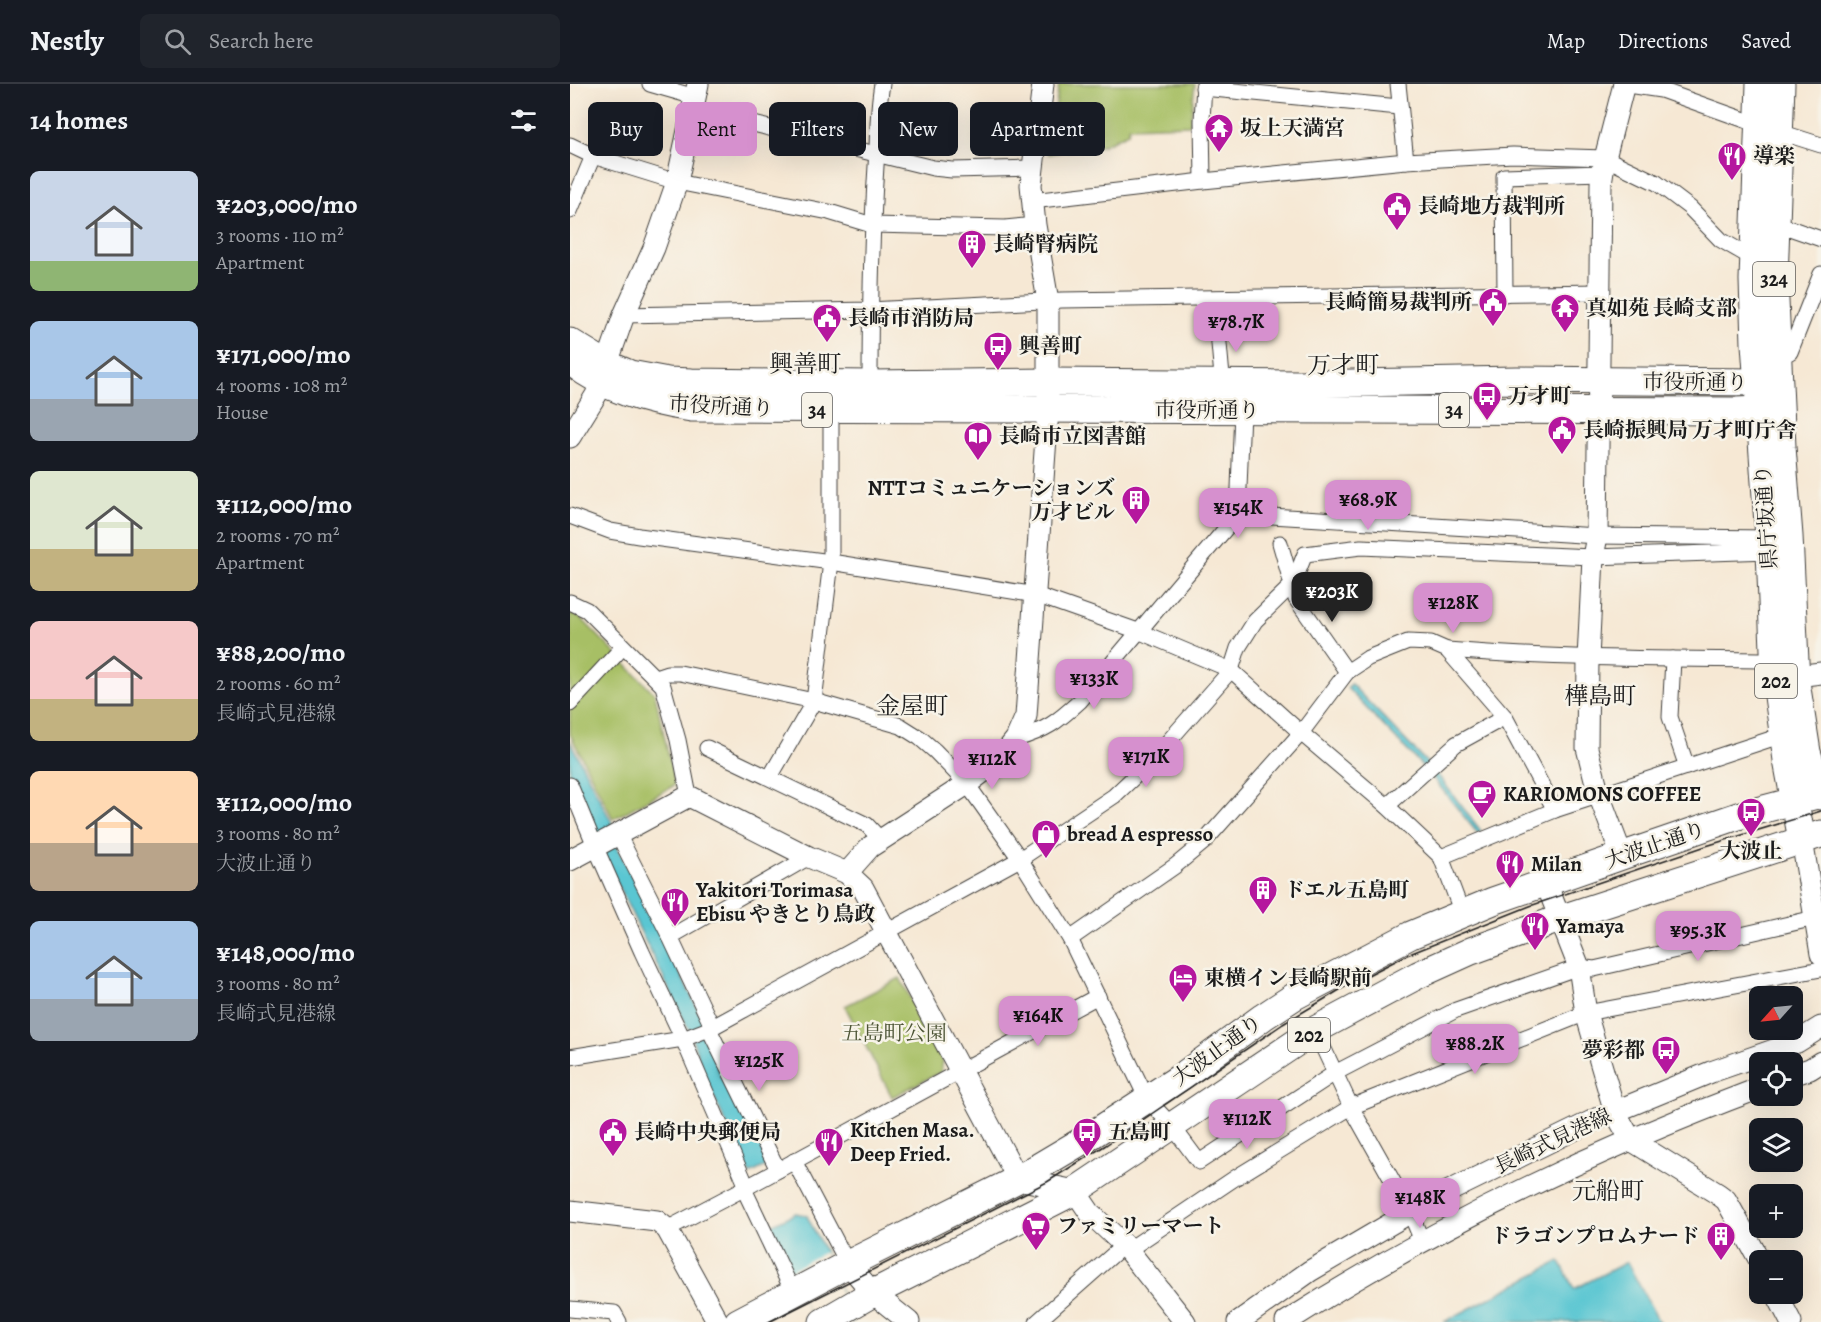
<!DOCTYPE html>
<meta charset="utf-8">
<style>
:root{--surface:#171b24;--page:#20242c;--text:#f1f3f6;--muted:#9ea1a6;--line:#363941;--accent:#d690ce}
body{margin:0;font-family:Alegreya,"Noto Serif JP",serif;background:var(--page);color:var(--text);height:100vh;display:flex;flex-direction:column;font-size:22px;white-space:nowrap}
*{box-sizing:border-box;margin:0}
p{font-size:20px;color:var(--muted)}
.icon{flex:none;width:33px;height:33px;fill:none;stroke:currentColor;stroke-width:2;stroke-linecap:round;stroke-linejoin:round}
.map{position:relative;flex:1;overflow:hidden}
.side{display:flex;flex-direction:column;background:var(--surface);width:570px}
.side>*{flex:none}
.top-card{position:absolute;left:18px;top:18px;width:570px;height:54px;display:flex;gap:12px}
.needle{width:39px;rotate:243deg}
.buttons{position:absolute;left:1179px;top:902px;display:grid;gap:12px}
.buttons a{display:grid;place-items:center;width:54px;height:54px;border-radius:9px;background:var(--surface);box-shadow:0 6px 24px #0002;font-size:30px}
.price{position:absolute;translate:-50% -51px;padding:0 14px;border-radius:12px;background:var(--accent);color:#111;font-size:20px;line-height:39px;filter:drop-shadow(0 2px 3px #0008)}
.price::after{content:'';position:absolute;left:50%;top:36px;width:18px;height:14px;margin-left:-9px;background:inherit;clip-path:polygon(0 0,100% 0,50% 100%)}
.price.on{background:#222;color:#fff}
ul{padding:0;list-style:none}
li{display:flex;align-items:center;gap:18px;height:150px;padding:0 30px}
li span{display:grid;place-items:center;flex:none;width:168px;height:120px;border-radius:9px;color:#555}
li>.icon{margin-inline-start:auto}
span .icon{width:72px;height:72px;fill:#fffc;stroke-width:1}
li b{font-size:26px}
h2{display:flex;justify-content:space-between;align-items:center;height:72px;padding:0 30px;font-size:26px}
.pill{padding:0 21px;border-radius:9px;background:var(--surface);box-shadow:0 6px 24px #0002;font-size:21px;line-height:54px}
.pill.on{background:var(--accent);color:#111}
header{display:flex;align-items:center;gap:36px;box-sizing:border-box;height:84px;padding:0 30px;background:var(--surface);border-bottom:2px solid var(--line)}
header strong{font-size:28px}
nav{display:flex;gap:33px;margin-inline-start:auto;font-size:21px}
.search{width:420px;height:54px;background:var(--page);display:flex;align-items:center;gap:15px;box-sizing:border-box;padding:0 21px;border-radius:9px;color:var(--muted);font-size:22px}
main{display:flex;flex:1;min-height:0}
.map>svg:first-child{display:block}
.green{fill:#a7bf65;stroke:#626e40;stroke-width:1.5}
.water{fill:#5ac6d2;stroke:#3b7177;stroke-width:1.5}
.pier{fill:#f6e8d4}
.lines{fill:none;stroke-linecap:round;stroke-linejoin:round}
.street-casing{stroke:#3d3b38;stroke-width:17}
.secondary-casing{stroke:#3d3b38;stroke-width:23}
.highway-casing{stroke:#3d3b38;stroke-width:29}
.street{stroke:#fff;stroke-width:15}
.secondary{stroke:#fff;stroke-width:21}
.highway{stroke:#fff;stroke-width:27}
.tram{stroke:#1c1c1c;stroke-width:1.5}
.labels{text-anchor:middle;stroke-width:5;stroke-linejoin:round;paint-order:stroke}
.shield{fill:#f7f3e8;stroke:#5e5c59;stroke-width:1.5}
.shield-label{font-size:20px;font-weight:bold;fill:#1c1c1c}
.poi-label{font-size:21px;font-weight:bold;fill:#1c1c1c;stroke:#f7f3e8;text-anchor:start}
.street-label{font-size:21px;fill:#1c1c1c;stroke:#f7f3e8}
.park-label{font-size:21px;fill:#4d5536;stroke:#f7f3e8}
.quarter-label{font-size:24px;fill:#1c1c1c;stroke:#f7f3e8}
</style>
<header>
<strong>Nestly</strong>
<div class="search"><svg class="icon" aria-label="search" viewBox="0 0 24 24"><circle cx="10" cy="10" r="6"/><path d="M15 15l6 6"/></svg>Search here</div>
<nav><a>Map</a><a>Directions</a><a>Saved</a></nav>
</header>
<main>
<section class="side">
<h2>14 homes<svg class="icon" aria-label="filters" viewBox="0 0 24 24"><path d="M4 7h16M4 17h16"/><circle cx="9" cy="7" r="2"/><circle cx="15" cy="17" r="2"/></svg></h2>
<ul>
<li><span style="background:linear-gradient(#c9d6e8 75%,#8fb573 0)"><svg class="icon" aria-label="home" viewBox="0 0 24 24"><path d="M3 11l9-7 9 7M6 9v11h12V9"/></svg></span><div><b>¥203,000/mo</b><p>3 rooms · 110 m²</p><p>Apartment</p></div></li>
<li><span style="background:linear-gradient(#a9c7e8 65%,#9aa5b1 0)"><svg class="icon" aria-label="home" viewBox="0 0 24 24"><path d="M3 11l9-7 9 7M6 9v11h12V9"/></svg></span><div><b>¥171,000/mo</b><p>4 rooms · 108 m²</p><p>House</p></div></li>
<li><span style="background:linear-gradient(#dfe7d0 65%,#c2b280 0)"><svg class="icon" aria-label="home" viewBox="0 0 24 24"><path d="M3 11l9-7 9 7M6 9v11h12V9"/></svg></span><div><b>¥112,000/mo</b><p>2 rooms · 70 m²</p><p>Apartment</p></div></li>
<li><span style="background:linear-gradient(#f6c9c9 65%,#c2b280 0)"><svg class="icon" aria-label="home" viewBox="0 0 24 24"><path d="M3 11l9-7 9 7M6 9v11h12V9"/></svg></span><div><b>¥88,200/mo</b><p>2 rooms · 60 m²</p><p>長崎式見港線</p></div></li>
<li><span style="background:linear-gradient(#ffd9b3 60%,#b9a48a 0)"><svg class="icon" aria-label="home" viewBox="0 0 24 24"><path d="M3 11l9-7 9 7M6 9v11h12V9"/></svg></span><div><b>¥112,000/mo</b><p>3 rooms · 80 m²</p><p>大波止通り</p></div></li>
<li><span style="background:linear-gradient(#a9c7e8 65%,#9aa5b1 0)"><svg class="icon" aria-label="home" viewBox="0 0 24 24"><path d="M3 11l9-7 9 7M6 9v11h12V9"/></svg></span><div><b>¥148,000/mo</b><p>3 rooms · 80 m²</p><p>長崎式見港線</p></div></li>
</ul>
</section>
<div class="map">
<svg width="1251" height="1238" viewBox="0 0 1251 1238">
<rect width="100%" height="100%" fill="#f7f3e8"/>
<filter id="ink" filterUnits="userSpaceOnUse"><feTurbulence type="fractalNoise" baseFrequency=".0167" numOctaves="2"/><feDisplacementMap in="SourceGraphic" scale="12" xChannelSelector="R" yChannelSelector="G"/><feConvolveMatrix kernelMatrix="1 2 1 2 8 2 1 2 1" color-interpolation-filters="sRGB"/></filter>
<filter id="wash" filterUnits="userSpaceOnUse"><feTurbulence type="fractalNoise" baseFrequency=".008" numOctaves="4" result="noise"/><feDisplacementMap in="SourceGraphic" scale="24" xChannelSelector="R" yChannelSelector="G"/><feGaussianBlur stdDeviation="1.35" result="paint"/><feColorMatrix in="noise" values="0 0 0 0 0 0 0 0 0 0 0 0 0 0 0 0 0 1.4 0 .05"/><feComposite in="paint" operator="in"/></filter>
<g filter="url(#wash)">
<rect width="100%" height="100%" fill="#f6e8d4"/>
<g class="green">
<path d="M489 0H625L620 41 559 43 558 49 531 62 478 70Z"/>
<path d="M0 529 11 534 85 610 105 701 43 735 0 650Z"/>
<path d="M330 894 373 977 371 988 322 1013 275 922Z"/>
</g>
<g class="water">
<path d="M781 600 863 685 911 747 908 750 859 689 777 604Z"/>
<path d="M0 657 42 739 48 764 141 952 200 1080 180 1090 136 996 120 948 34 773 25 747 0 687Z"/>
<path d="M226 1129 237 1132 255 1168 282 1238H244L199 1142Z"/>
<path d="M990 1177 1004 1205 1057 1178 1089 1238H874Z"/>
</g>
<path class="pier" d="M255 1168 282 1238H244L219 1187Z"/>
</g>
<g filter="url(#ink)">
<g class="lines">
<g class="street-casing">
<g id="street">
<path d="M80 0 125 13"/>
<path d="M828 0 836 77"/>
<path d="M1051 0 1091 6 1189 41"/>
<path d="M633 4 829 23"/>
<path d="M122 25 363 84 382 86 463 84"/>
<path d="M1210 48 1251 61"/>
<path d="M0 61 23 72 107 98 259 128 302 141 435 144 465 141"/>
<path d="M633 97 632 37 634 0"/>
<path d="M462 117 633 97 836 77 943 71 1035 74 1087 99 1120 124 1151 156 1184 175"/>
<path d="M0 127 23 72"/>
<path d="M1208 140 1251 155"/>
<path d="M935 210 934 92 1033 89"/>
<path d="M645 215 653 304"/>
<path d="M54 231 299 226 492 216 1030 208"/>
<path d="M1208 273 1220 268 1251 190"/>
<path d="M300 307C300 232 301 157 306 82 308 54 307 28 312 0"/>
<path d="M668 430 1027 452 1199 454"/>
<path d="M0 432 40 447 69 452 261 478 466 511 568 547 661 586 731 649 817 722 871 773 892 829"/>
<path d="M710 459 726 515 777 588"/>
<path d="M0 518 17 526 93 602 108 656 119 712"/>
<path d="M877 566C986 575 1094 575 1204 576"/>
<path d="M1103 575 1100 633 1117 683"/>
<path d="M85 593 97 589H110L244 617 331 642 350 654 365 667 397 700 450 775 500 855 577 1015 603 1043 629 1078 765 989 886 926 1009 883 1024 885 1245 834"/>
<path d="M0 620 53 563"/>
<path d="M446 655C477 646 487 638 510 617L668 430 672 326"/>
<path d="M137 664 297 741 311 756"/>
<path d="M200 693 244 617 261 478V326"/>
<path d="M0 701 25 762 72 868 113 955 177 1103"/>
<path d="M817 722 886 660 935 633"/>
<path d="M48 750 100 853 140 938 139 945 208 1086"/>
<path d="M871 773 985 726 1213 651"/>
<path d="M100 853 239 773"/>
<path d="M500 855 605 782 634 758 731 649 777 588 798 574 838 558 861 559 877 566 935 633 985 726"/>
<path d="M745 946 781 1023 840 1128 852 1157"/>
<path d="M0 973 113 955 139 945 450 775 544 712 583 675 661 586 668 564 685 537 723 500 735 470 791 463 1023 473 1200 467"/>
<path d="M224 1077 278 1180"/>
<path d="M174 1105 223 1208"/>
<path d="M97 1145 177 1103 528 912"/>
<path d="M558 1166 665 1094 781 1023 1016 929 1251 885"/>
<path d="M0 1225 44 1229 49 1238"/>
<path d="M467 1238 554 1161"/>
</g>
</g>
<g class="secondary-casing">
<g id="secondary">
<path d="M0 353 26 311 54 231 84 164 107 98 128 0"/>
<path d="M1226 592 1251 589"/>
<path d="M1232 756 1251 870"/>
<path d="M1052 772 1029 711 1017 664 1018 575 1023 473 1027 452 1031 99 1035 74 1054 0"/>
<path d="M0 776 119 712 239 773 277 789 293 804 448 1095 505 1107 520 1129 554 1161 615 1238"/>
<path d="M277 789 300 763 397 700 430 675 446 655 456 632 478 326V217L465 141 461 101 473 0"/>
<path d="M976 799 1009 883 1016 929 1045 1028 1061 1056 1148 1110 1156 1116 1190 1177"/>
<path d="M1222 991 1240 985 1251 978"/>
<path d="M0 1127 87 1137 97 1145 148 1238"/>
<path d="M278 1180 303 1209 339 1238"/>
<path d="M1206 1209 1221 1238"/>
<path d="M668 1238 740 1187 863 1115 1022 1037 1141 988 1227 958 1251 943"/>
<path d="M716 1238C865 1143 1024 1066 1190 1004"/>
</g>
</g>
<g class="highway-casing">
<g id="highway">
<path d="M1190 0 1183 196 1185 260 1200 467 1205 591 1217 676 1232 756"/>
<path d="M1211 0 1204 196 1212 363 1219 452 1226 598 1237 668 1251 712"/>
<path d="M0 258 36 280 60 290 98 297 122 298 300 300 479 298 728 300 947 296 1187 298 1209 313"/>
<path d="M0 277C36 306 76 317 121 324L1166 327 1189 326 1209 313"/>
<path d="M168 1238 278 1180 448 1095 517 1054 611 993 693 933 725 912 841 851 923 817 1063 768 1171 731 1251 710"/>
<path d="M253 1238 303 1209 505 1107 745 946 848 891 901 867 989 835 1251 750"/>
</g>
</g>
<use href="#street" class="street"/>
<use href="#secondary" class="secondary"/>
<use href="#highway" class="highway"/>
<path class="tram" d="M199 1238 477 1098 536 1061 713 940 773 904 837 871 960 822 1136 762 1251 727"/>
</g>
</g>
<defs>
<g id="temple-pin" transform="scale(1.5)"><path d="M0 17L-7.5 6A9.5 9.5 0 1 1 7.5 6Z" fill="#b5179e" stroke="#f7f3e8"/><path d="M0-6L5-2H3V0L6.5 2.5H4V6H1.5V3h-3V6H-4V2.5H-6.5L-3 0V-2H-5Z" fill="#fff"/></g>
<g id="restaurant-pin" transform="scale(1.5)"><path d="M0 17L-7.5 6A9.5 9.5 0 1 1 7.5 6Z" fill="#b5179e" stroke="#f7f3e8"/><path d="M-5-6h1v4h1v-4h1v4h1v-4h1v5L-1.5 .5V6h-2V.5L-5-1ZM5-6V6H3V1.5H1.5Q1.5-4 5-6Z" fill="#fff"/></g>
<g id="civic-pin" transform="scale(1.5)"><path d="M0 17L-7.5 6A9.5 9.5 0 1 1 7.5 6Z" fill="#b5179e" stroke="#f7f3e8"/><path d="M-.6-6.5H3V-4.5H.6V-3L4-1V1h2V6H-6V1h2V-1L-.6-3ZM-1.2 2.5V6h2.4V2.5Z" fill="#fff"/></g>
<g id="building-pin" transform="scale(1.5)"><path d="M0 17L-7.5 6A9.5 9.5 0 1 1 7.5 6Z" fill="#b5179e" stroke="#f7f3e8"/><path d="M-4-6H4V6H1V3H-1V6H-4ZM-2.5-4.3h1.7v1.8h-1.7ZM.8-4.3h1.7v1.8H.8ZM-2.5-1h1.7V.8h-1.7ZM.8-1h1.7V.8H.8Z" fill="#fff"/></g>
<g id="bus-pin" transform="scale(1.5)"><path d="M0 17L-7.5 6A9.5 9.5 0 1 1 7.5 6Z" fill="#b5179e" stroke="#f7f3e8"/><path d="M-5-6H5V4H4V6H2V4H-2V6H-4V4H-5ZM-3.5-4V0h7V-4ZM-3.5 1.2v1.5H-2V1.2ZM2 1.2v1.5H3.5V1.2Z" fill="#fff"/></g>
<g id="library-pin" transform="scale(1.5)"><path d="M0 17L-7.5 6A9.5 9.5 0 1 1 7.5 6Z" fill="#b5179e" stroke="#f7f3e8"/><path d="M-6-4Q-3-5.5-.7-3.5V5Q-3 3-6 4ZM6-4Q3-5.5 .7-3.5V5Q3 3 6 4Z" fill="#fff"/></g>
<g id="cafe-pin" transform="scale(1.5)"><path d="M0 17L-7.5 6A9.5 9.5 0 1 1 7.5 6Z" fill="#b5179e" stroke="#f7f3e8"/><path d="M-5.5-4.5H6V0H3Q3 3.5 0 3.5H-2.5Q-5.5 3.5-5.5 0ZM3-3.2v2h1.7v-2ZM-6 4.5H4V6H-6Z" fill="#fff"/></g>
<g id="shop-pin" transform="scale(1.5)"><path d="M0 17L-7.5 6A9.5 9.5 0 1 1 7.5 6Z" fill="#b5179e" stroke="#f7f3e8"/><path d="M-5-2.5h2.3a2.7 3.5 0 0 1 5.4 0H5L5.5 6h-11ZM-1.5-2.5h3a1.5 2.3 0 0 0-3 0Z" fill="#fff"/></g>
<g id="hotel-pin" transform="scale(1.5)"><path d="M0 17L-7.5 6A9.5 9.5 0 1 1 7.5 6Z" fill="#b5179e" stroke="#f7f3e8"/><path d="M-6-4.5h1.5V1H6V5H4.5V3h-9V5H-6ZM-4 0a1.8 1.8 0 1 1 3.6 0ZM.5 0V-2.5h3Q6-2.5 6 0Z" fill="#fff"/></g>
<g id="supermarket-pin" transform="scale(1.5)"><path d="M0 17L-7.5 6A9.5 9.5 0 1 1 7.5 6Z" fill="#b5179e" stroke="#f7f3e8"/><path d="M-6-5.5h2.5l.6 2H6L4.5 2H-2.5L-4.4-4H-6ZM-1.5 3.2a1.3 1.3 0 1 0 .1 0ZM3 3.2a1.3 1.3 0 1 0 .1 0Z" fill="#fff"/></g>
</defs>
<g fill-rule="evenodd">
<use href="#temple-pin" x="649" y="44"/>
<use href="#restaurant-pin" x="1162" y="72"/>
<use href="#civic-pin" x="827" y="122"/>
<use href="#building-pin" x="402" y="160"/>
<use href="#civic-pin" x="923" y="218"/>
<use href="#temple-pin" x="995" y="224"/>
<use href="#civic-pin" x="257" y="234"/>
<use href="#bus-pin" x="428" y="262"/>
<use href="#bus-pin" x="917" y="312"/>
<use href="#civic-pin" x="992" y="346"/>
<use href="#library-pin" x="408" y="352"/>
<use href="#building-pin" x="566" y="416"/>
<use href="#cafe-pin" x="912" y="710"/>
<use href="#bus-pin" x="1181" y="728"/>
<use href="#shop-pin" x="476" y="750"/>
<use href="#restaurant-pin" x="940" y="780"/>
<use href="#building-pin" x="693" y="806"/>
<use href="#restaurant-pin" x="105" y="818"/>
<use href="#restaurant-pin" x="965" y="842"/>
<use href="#hotel-pin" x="613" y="894"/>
<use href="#bus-pin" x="1096" y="966"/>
<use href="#civic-pin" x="43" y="1048"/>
<use href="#bus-pin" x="517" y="1048"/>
<use href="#restaurant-pin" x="259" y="1058"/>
<use href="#supermarket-pin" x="466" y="1142"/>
<use href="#building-pin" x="1151" y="1152"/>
</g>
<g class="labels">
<g class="shield">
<rect x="1183" y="178" width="42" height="34" rx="4.5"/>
<rect x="232" y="309" width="30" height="34" rx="4.5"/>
<rect x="869" y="309" width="30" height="34" rx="4.5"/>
<rect x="1185" y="580" width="42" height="34" rx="4.5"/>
<rect x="718" y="934" width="42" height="34" rx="4.5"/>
</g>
<g class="shield-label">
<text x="1204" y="202">324</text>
<text x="247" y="333">34</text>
<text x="884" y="333">34</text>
<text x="1206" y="604">202</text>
<text x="739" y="958">202</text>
</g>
<g class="poi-label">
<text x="670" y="51">坂上天満宮</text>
<text x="1183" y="79">導楽</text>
<text x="848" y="129">長崎地方裁判所</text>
<text x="423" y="167">長崎腎病院</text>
<text x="902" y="225" text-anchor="end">長崎簡易裁判所</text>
<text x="1016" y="231">真如苑 長崎支部</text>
<text x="278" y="241">長崎市消防局</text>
<text x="449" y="269">興善町</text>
<text x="938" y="319">万才町</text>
<text x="1013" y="353">長崎振興局 万才町庁舎</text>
<text x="429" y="359">長崎市立図書館</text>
<text x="545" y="411" text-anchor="end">NTTコミュニケーションズ<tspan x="545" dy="24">万才ビル</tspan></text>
<text x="933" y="717">KARIOMONS COFFEE</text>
<text x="497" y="757">bread A espresso</text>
<text x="1181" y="774" text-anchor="middle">大波止</text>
<text x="961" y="787">Milan</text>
<text x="126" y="813">Yakitori Torimasa<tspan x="126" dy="24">Ebisu やきとり鳥政</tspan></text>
<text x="714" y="813">ドエル五島町</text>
<text x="986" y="849">Yamaya</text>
<text x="634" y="901">東横イン長崎駅前</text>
<text x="1075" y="973" text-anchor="end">夢彩都</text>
<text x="280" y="1053">Kitchen Masa.<tspan x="280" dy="24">Deep Fried.</tspan></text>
<text x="64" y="1055">長崎中央郵便局</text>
<text x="538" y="1055">五島町</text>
<text x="487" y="1149">ファミリーマート</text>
<text x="1130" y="1159" text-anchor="end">ドラゴンプロムナード</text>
</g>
<g class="street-label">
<text x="1125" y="305">市役所通り</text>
<text transform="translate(151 322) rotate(3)" y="7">市役所通り</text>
<text x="637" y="333">市役所通り</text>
<text transform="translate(1196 433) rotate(-94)" y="7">県庁坂通り</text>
<text transform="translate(1085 761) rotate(-19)" y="7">大波止通り</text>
<text transform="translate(647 966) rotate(-36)" y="7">大波止通り</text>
<text transform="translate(983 1057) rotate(-25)" y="7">長崎式見港線</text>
</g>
<g class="park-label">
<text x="324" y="956">五島町公園</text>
</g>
<g class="quarter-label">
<text x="235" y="288">興善町</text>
<text x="773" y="289">万才町</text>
<text x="1030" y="620">樺島町</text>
<text x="342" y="630">金屋町</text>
<text x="1038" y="1115">元船町</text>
</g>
</g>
</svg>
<div class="buttons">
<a><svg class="needle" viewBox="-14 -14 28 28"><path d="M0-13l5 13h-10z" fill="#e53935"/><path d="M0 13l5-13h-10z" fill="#9ea1a6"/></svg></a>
<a><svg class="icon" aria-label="locate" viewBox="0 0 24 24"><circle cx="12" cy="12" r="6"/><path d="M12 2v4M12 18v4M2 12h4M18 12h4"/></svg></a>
<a><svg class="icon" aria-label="layers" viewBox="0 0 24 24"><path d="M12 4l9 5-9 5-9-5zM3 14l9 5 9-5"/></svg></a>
<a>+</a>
<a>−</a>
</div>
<b class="price" style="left:666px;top:269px">¥78.7K</b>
<b class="price" style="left:798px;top:447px">¥68.9K</b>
<b class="price" style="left:668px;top:455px">¥154K</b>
<b class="price on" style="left:762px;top:539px">¥203K</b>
<b class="price" style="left:883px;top:550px">¥128K</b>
<b class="price" style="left:524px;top:626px">¥133K</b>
<b class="price" style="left:576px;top:704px">¥171K</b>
<b class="price" style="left:422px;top:706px">¥112K</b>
<b class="price" style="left:1128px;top:878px">¥95.3K</b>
<b class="price" style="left:468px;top:963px">¥164K</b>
<b class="price" style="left:905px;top:991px">¥88.2K</b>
<b class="price" style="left:189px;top:1008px">¥125K</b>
<b class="price" style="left:677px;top:1066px">¥112K</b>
<b class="price" style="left:850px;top:1145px">¥148K</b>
<div class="top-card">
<a class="pill">Buy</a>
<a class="pill on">Rent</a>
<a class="pill">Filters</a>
<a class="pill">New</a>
<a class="pill">Apartment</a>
</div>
</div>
</main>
